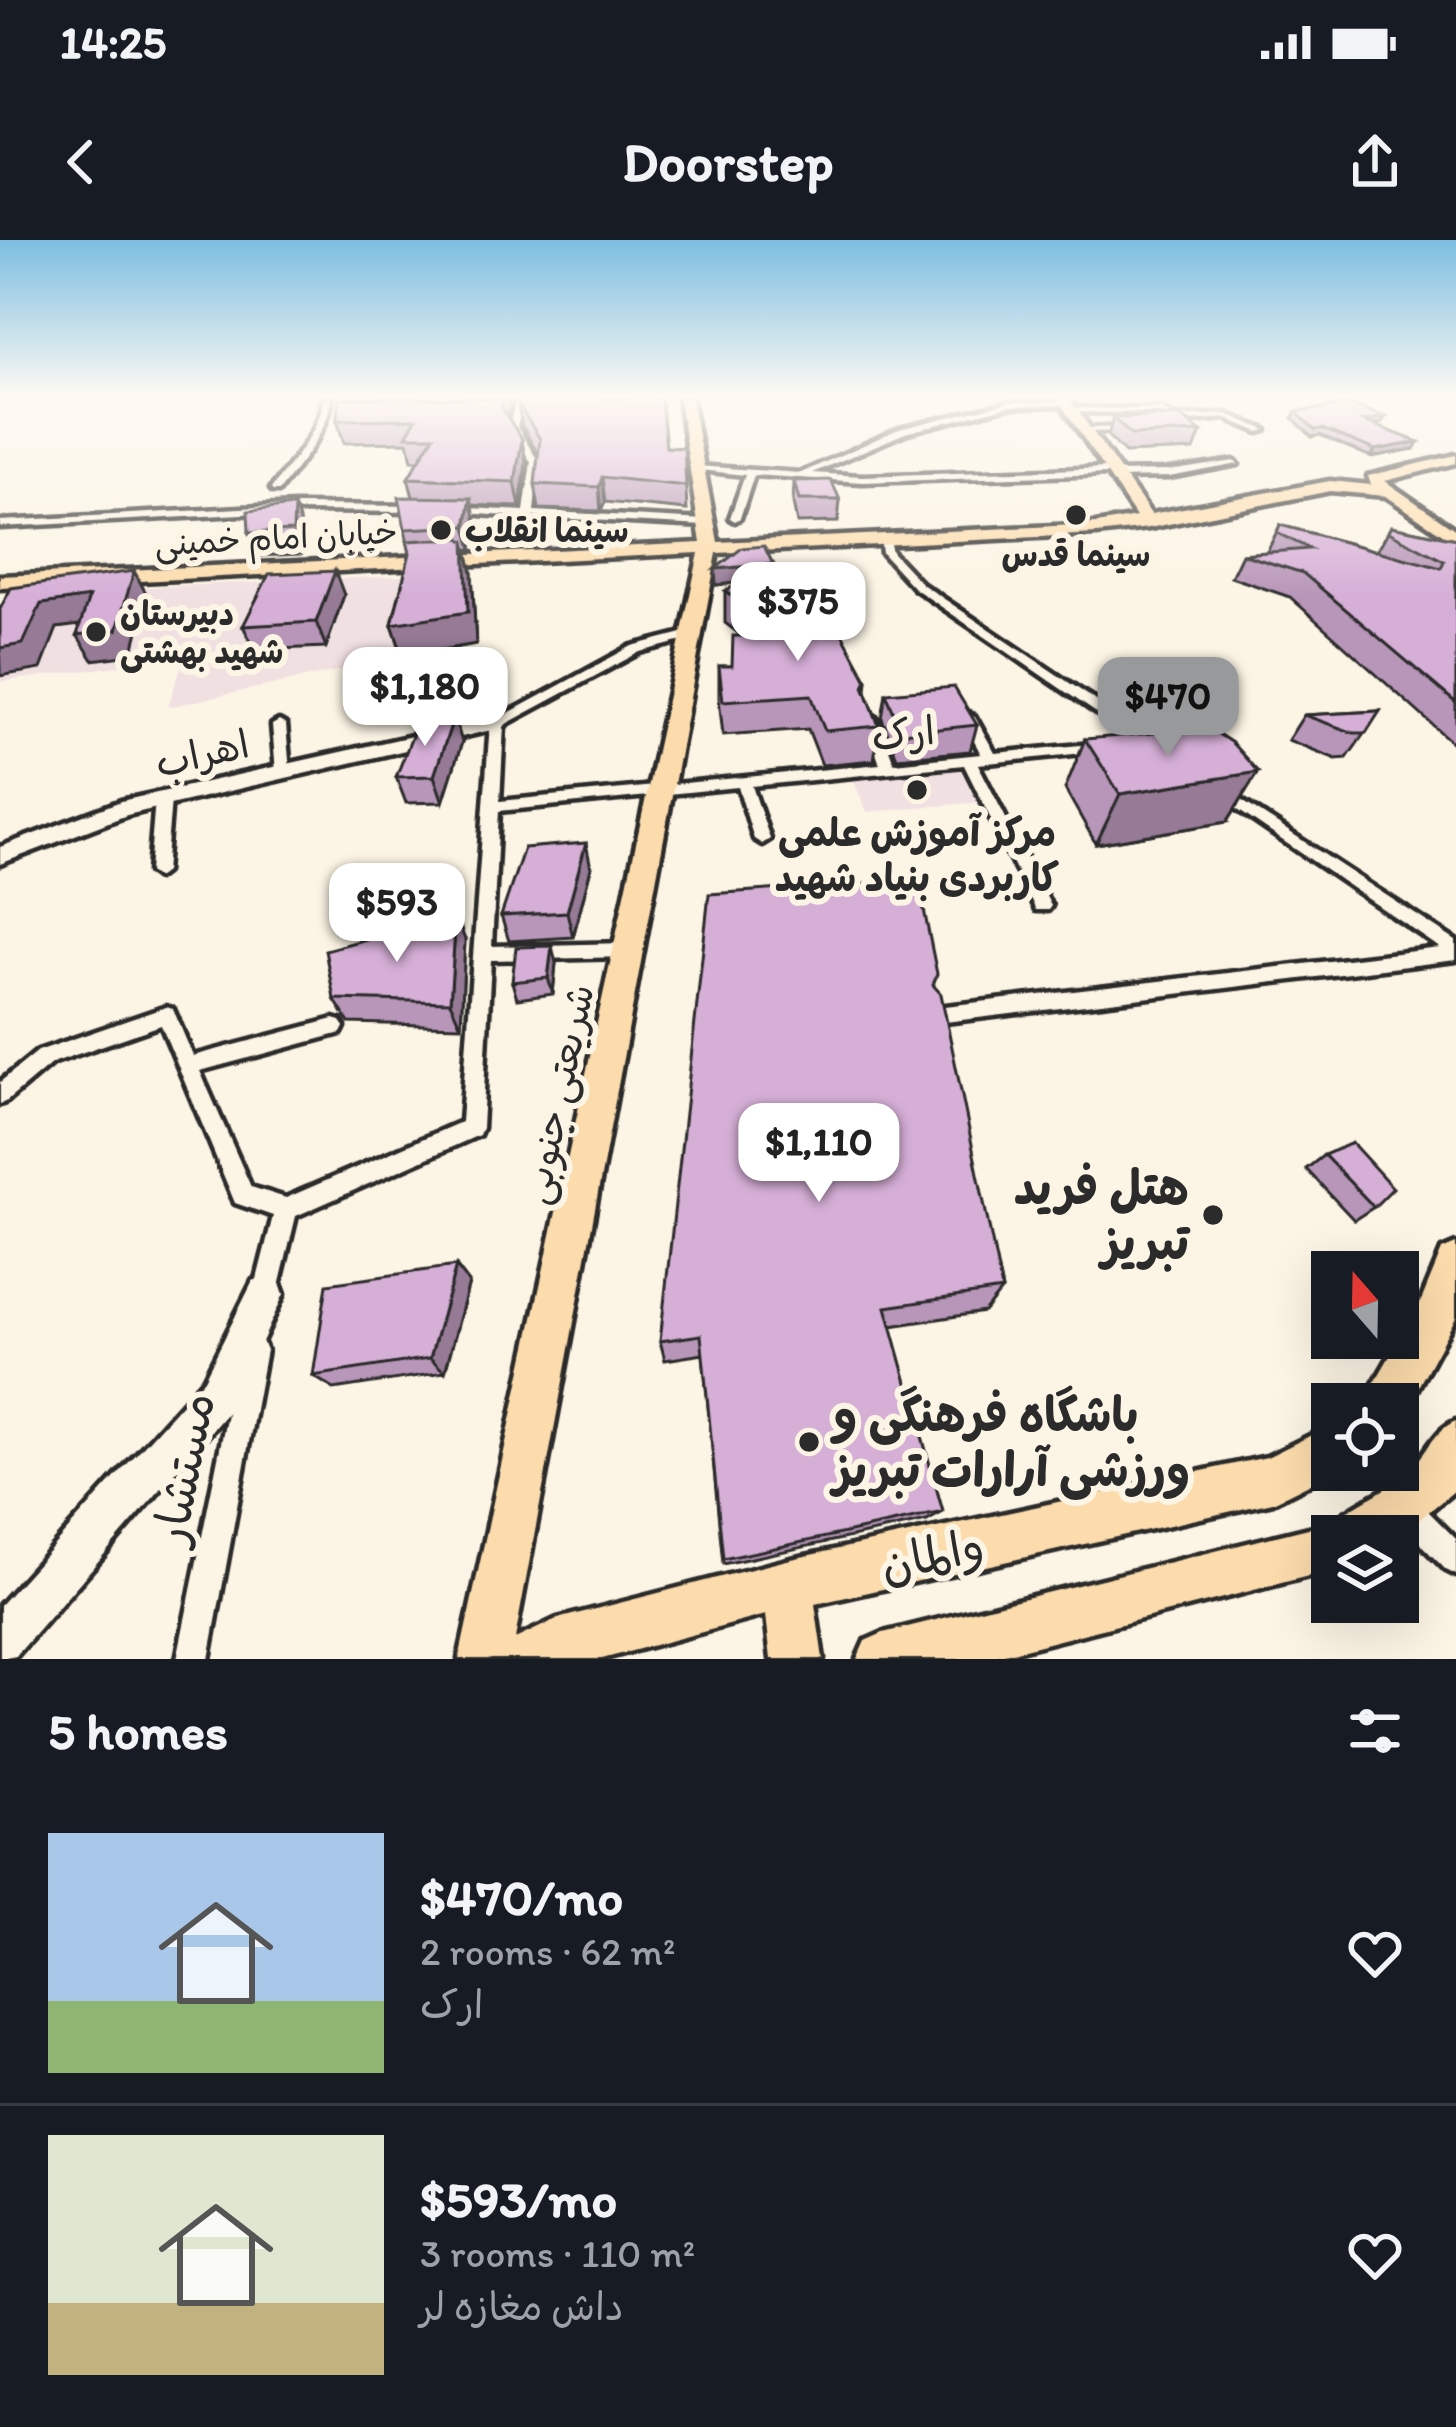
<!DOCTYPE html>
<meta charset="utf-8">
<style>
:root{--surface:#171b24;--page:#242831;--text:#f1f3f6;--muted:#9ea1a6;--line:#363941;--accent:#98999b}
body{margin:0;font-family:Itim,"Playpen Sans Arabic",sans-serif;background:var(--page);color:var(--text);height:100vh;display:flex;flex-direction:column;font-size:45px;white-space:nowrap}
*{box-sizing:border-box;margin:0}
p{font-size:39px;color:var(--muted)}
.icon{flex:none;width:66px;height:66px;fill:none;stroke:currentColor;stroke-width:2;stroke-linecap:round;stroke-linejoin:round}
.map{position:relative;height:1419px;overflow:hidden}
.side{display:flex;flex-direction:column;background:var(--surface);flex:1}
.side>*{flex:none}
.needle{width:78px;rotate:340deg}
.buttons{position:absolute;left:1311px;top:1011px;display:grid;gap:24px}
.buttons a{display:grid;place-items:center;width:108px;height:108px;border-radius:0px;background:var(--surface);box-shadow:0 12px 48px #0002;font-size:60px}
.price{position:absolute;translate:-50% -102px;padding:0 27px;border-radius:24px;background:#fff;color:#222;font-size:39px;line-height:78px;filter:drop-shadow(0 3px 6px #0008)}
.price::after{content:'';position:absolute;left:50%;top:72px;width:36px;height:27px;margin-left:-18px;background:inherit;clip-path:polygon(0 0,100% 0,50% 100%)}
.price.selected{background:var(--accent);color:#111}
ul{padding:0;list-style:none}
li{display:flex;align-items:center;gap:36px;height:300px;padding:0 48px}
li+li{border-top:3px solid var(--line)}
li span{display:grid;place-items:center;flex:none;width:336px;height:240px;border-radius:0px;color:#555}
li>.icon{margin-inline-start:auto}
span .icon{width:144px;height:144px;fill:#fffc;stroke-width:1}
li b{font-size:51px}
h2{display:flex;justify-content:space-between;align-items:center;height:144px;padding:0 48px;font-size:51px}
.status{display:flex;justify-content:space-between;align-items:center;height:84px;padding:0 60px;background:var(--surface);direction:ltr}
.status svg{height:33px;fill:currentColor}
header{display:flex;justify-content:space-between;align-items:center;height:156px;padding:0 48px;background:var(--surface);font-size:54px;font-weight:800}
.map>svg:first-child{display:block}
.built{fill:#f1e0e1}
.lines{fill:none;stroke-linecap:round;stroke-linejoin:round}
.street-casing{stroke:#2b2b2b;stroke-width:9}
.secondary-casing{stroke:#2b2b2b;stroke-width:9}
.primary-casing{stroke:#2b2b2b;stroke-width:9}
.street{fill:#fcf5e5;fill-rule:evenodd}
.secondary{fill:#fcf5e5;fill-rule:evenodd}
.primary{fill:#fcdcac;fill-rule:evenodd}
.wall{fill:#b896b9;stroke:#2b2b2b;stroke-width:3}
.shaded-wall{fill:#967a96;stroke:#2b2b2b;stroke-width:3}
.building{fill:#d6afd7;stroke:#2b2b2b;stroke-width:3}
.poi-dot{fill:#2b2b2b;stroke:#fcf5e5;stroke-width:4.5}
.labels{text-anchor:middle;stroke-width:12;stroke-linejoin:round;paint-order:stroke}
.far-poi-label{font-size:33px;font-weight:bold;fill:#2b2b2b;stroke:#fcf5e5;text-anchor:start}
.far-street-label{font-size:33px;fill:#2b2b2b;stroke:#fcf5e5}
.street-label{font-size:39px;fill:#2b2b2b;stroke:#fcf5e5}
.poi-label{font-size:39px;font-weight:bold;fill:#2b2b2b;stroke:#fcf5e5}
.near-poi-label{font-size:48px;font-weight:bold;fill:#2b2b2b;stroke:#fcf5e5;text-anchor:end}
.near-street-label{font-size:48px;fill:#2b2b2b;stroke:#fcf5e5}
</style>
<div class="status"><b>14:25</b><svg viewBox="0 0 49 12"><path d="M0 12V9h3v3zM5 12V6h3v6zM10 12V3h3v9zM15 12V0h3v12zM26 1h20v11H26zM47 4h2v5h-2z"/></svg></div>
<header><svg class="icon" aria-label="back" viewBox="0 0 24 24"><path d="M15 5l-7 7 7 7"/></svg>Doorstep<svg class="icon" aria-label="share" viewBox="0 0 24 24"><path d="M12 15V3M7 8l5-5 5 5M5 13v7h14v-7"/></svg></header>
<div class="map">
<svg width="1456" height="1419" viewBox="0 0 1456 1419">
<rect width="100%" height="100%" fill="#fcf5e5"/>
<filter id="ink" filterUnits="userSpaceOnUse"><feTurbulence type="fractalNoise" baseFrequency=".00833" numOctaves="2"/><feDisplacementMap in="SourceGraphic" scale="24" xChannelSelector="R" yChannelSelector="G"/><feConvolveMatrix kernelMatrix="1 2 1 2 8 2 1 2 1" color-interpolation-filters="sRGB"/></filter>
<g filter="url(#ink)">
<g class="built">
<path d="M421 335 403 417 168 467 184 417 0 442V369L25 366 34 352Z"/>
<path d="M965 528 981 562 867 572 853 539Z"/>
</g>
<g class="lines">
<g class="street-casing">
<g id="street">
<path d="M324 158H332C327 195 300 222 279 251H273L271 249C292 220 319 194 324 158Z"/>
<path d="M523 158H532L523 163 517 187 539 222 534 271 705 280 710 283 705 286 533 277 530 307 525 310 520 307 524 277 450 272V268L453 267 524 271 531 222 509 187 515 162Z"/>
<path d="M1067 161 1070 165 1009 166 905 193 812 233 862 236 1110 228 1114 232 1169 231 1234 221 1238 224 1169 237 1112 238 1108 234 862 242 754 235 740 278 735 281 730 278 745 235 691 229 696 226 801 233 899 189 1009 162Z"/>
<path d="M1071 168 1161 169 1174 177 1227 174 1266 190 1259 192 1226 178 1179 182 1184 187 1180 189 1159 173 1068 172Z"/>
<path d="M1135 187 1132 191 1083 192 1079 190 1083 188Z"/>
<path d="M295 265 425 266 430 269 425 272 295 271 0 287V281Z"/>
<path d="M880 297H888L892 312 922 344 1159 503V509H1149L914 348 882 313Z"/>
<path d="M694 390 698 391V397L640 412 504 485 500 561 880 524 863 478 870 474 877 478 894 523 981 514 961 477 968 473 975 477 995 513 1102 503 1109 507 1102 511 978 524 1051 666 1048 670H1036L964 525 752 546 770 599 762 604 754 599 738 547 499 571 492 706 629 703 635 705 638 710 635 715 629 717 491 720 482 888 479 895 296 976 276 1059 273 1068 264 1071 255 1068 252 1059 273 976 235 963 161 785 52 823 7 861 0 864V842L38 811 166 767 173 769 193 816 334 779 341 781 344 787 341 793 334 795 200 831 251 947 286 958 461 882 490 483 632 406Z"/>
<path d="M279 481 286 485 290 532 283 537 276 532 272 485Z"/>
<path d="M1221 547 1456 701V720L937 783 930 781 927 775 930 769 937 767 1440 708 1216 555V549Z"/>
<path d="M163 554 171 559 165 632 157 638 149 632 155 559Z"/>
<path d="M253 1097 262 1101 266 1110 209 1419H177L240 1110 244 1101Z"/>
<path d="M1405 1254 1415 1258 1456 1299V1335L1446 1330 1395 1278 1391 1268 1395 1258Z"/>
</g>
</g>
<g class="secondary-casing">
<g id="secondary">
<path d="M497 477 507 483 504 487 127 575 0 624V607L121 561Z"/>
<path d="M266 1036 279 1041 284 1054 232 1167 16 1416 0 1419V1365L204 1139 253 1041Z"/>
</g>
</g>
<g class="primary-casing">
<g id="primary">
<path d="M679 158H691L718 302 1096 284 1136 277 1057 158H1069L1151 274 1330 241 1371 245 1368 236 1456 215V223L1385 241 1456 290V303L1386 256 1330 251 1149 288 1096 294 717 313 515 1399 557 1379 787 1320 1267 1217 1332 1185V1230H1337L1273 1262 815 1364 823 1419H771L766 1375 602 1419H459L699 313 0 348V336L701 303Z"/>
<path d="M1456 1004V1077L1400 1180 1398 1164H1362L1419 1066 1442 1010Z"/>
<path d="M1456 1181 1454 1251 1398 1297 1332 1296V1330L985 1419H857L865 1401 883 1393 1333 1282C1356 1262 1388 1252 1411 1229 1428 1212 1434 1190 1456 1181Z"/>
</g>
</g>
<use href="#street" class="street"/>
<use href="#secondary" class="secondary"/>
<use href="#primary" class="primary"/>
</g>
<g class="wall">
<path d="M339 158H509L510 164 508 177 526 223 520 267 472 265 476 281 472 309 467 310 472 333 476 404 403 417 392 384 410 313 405 289 413 257 408 238 419 220H412L408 202 344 203 337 180Z"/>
<path d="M518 164 666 207 684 208 687 270 605 262 601 271 539 269 535 244 538 214 522 186Z"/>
<path d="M1296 172 1385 177 1382 183 1374 185 1418 202 1414 209 1371 217 1320 195 1312 197 1293 178Z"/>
<path d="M1113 178 1201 192 1194 210 1125 213 1108 196Z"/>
<path d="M794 241 840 260 838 282 797 283 793 263Z"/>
<path d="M1280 285 1377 311 1391 286 1456 299V506L1290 357 1231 337 1242 314 1267 312Z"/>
<path d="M302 288V314L259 316 249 293Z"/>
<path d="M773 324V339L745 342 867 440 866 451 879 486 874 520 822 525 808 489 723 495 719 459V426H732L742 396 725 383V351L742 342 716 345Z"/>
<path d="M344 355 326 407 255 410 243 386Z"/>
<path d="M886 453 977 485 970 511 897 518 882 478Z"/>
<path d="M1380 471 1347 518 1336 519 1288 500 1304 475Z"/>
<path d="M1085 499 1227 582 1096 604 1065 549Z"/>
<path d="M462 502 443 562 406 563 396 537Z"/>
<path d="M591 628 573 697 509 701 501 676Z"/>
<path d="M465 700 461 786 349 783 334 759Z"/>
<path d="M556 723 553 754 517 759 512 742Z"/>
<path d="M934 745 1002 1050 984 1072 891 1086 943 1272 927 1281 723 1324 703 1114 665 1120 660 1101Z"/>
<path d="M1324 915 1374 967 1354 980 1306 929Z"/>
<path d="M456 1026 469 1043 445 1132 334 1149 313 1136Z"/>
</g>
<g class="shaded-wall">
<path d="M503 158H509L510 164 505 189 501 167Z"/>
<path d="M1385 177 1382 183 1361 187 1364 181Z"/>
<path d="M522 199 526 223 520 267 515 242Z"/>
<path d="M1418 202 1414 209 1371 217 1375 210Z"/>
<path d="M602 237 605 262 601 271 599 247Z"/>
<path d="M471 258 476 281 472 309 466 286Z"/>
<path d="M294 266 302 288V314L293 291Z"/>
<path d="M465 302 472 333 476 404 403 417 392 384Z"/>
<path d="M773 324V339L716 345 715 329Z"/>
<path d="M134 331 147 355 132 415 93 420 77 395Z"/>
<path d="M335 331 344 355 326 407 316 382Z"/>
<path d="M89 357 104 382 57 388 41 429 0 436V408L41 364Z"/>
<path d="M454 476 462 502 443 562 434 536Z"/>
<path d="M1258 532 1227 582 1096 604 1120 554Z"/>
<path d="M586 603 591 628 573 697 567 672Z"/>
<path d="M456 675 465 700 461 786 450 762Z"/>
<path d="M552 706 556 723 553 754 548 738Z"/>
<path d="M456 1026 469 1043 445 1132 430 1118Z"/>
</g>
<g class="building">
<path d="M339 158H503L501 167 522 199 515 242 408 238 434 196H406L416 179 337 180Z"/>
<path d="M520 158H661L666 207 684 208 686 246 602 237 599 247 535 244 540 199 518 164Z"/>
<path d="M1350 164 1385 177 1364 181 1418 202 1375 210 1323 189 1315 190 1296 172Z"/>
<path d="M1181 176 1201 192 1131 195 1113 178Z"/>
<path d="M831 240 840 260H799L794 241Z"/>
<path d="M399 257 471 258 466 286 405 289Z"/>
<path d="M294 266 293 291 249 293 248 271Z"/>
<path d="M1280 285 1441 328 1444 321 1389 292 1391 286 1456 299V463L1303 333 1242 314 1310 309 1277 293Z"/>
<path d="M461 298 465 302 468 372 392 384 410 313 407 301Z"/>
<path d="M764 306 773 324 715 329 742 308Z"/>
<path d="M134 331 117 390 77 395 89 357 41 364 23 404 0 408V369L11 348Z"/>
<path d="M335 331 316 382 243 386 269 334Z"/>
<path d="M744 341 800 379 829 369 867 440 864 446 879 486 825 491 811 455 723 461 719 426H732L733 396H788L725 351Z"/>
<path d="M954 447 977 485 902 493 886 453Z"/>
<path d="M1380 471 1366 493H1354L1304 475Z"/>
<path d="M454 476 434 536 396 537 417 484Z"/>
<path d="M1209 488 1232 503 1258 532 1120 554 1085 499Z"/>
<path d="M586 603 567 672 501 676 524 608Z"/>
<path d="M918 640 937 734 933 745 941 754 1002 1050 886 1067 943 1272 723 1319 701 1095 660 1101 709 654Z"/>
<path d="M456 675 450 762 334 759 325 710Z"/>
<path d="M552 706 548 738 512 742 516 707Z"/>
<path d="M1352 903 1393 948 1374 967 1324 915Z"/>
<path d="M456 1026 430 1118 313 1136 327 1044Z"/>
</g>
</g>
<linearGradient id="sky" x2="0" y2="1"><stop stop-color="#7dbee1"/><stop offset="0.44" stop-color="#fefaf3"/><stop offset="1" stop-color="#fefaf3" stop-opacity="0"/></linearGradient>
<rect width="1456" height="356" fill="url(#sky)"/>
<g class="poi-dot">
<circle cx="1076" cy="275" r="12"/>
<circle cx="441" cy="290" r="12"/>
<circle cx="96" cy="392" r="12"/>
<circle cx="917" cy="550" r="12"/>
<circle cx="1213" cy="975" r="12"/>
<circle cx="809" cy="1202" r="12"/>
</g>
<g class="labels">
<g class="far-poi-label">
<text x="465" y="302">سینما انقلاب</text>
<text x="1076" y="326" text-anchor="middle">سینما قدس</text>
<text x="120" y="385">دبیرستان<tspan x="120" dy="38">شهید بهشتی</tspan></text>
</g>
<g class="far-street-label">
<text transform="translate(276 297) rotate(-3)" y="12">خیابان امام خمینی</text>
</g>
<g class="street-label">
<text transform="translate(903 493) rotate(-6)" y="14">ارک</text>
<text transform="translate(202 513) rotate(-13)" y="14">اهراب</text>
<text transform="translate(557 854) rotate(-78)" y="14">شریعتی جنوبی</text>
</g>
<g class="poi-label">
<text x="917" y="606">مرکز آموزش علمی<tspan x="917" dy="45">کاربردی بنیاد شهید</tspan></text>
</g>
<g class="near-poi-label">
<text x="1189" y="964">هتل فرید<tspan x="1189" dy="55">تبریز</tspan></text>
<text x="833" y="1191" text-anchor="start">باشگاه فرهنگی و<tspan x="833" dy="55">ورزشی آرارات تبریز</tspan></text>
</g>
<g class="near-street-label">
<text transform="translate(183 1228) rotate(-79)" y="17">مستشار</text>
<text transform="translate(932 1314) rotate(-12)" y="17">والمان</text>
</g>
</g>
</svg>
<div class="buttons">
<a><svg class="needle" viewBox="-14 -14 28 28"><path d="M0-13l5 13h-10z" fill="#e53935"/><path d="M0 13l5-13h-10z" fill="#9ea1a6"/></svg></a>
<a><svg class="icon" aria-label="locate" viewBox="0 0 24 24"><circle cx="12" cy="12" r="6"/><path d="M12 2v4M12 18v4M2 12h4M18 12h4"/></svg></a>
<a><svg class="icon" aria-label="layers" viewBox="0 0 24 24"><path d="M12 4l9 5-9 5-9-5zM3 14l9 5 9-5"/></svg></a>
</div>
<b class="price" style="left:798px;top:424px">$375</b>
<b class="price" style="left:425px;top:509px">$1,180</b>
<b class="price selected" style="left:1168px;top:519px">$470</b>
<b class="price" style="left:397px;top:725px">$593</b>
<b class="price" style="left:819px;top:965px">$1,110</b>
</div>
<section class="side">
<h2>5 homes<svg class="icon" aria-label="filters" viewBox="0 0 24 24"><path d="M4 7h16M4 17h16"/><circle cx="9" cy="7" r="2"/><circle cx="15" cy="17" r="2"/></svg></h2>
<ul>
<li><span style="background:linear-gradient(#a9c7e8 70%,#8fb573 0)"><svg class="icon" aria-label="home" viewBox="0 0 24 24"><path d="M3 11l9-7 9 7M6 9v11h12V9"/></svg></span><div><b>$470/mo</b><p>2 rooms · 62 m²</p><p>ارک</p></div><svg class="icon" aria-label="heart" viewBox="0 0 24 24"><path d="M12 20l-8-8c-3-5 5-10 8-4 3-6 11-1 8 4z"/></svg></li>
<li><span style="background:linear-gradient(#dfe7d0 70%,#c2b280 0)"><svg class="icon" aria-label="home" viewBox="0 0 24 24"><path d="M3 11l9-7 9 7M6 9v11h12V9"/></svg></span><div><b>$593/mo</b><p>3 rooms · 110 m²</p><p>داش مغازه لر</p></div><svg class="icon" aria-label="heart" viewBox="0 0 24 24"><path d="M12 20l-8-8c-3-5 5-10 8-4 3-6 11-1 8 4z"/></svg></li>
</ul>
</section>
